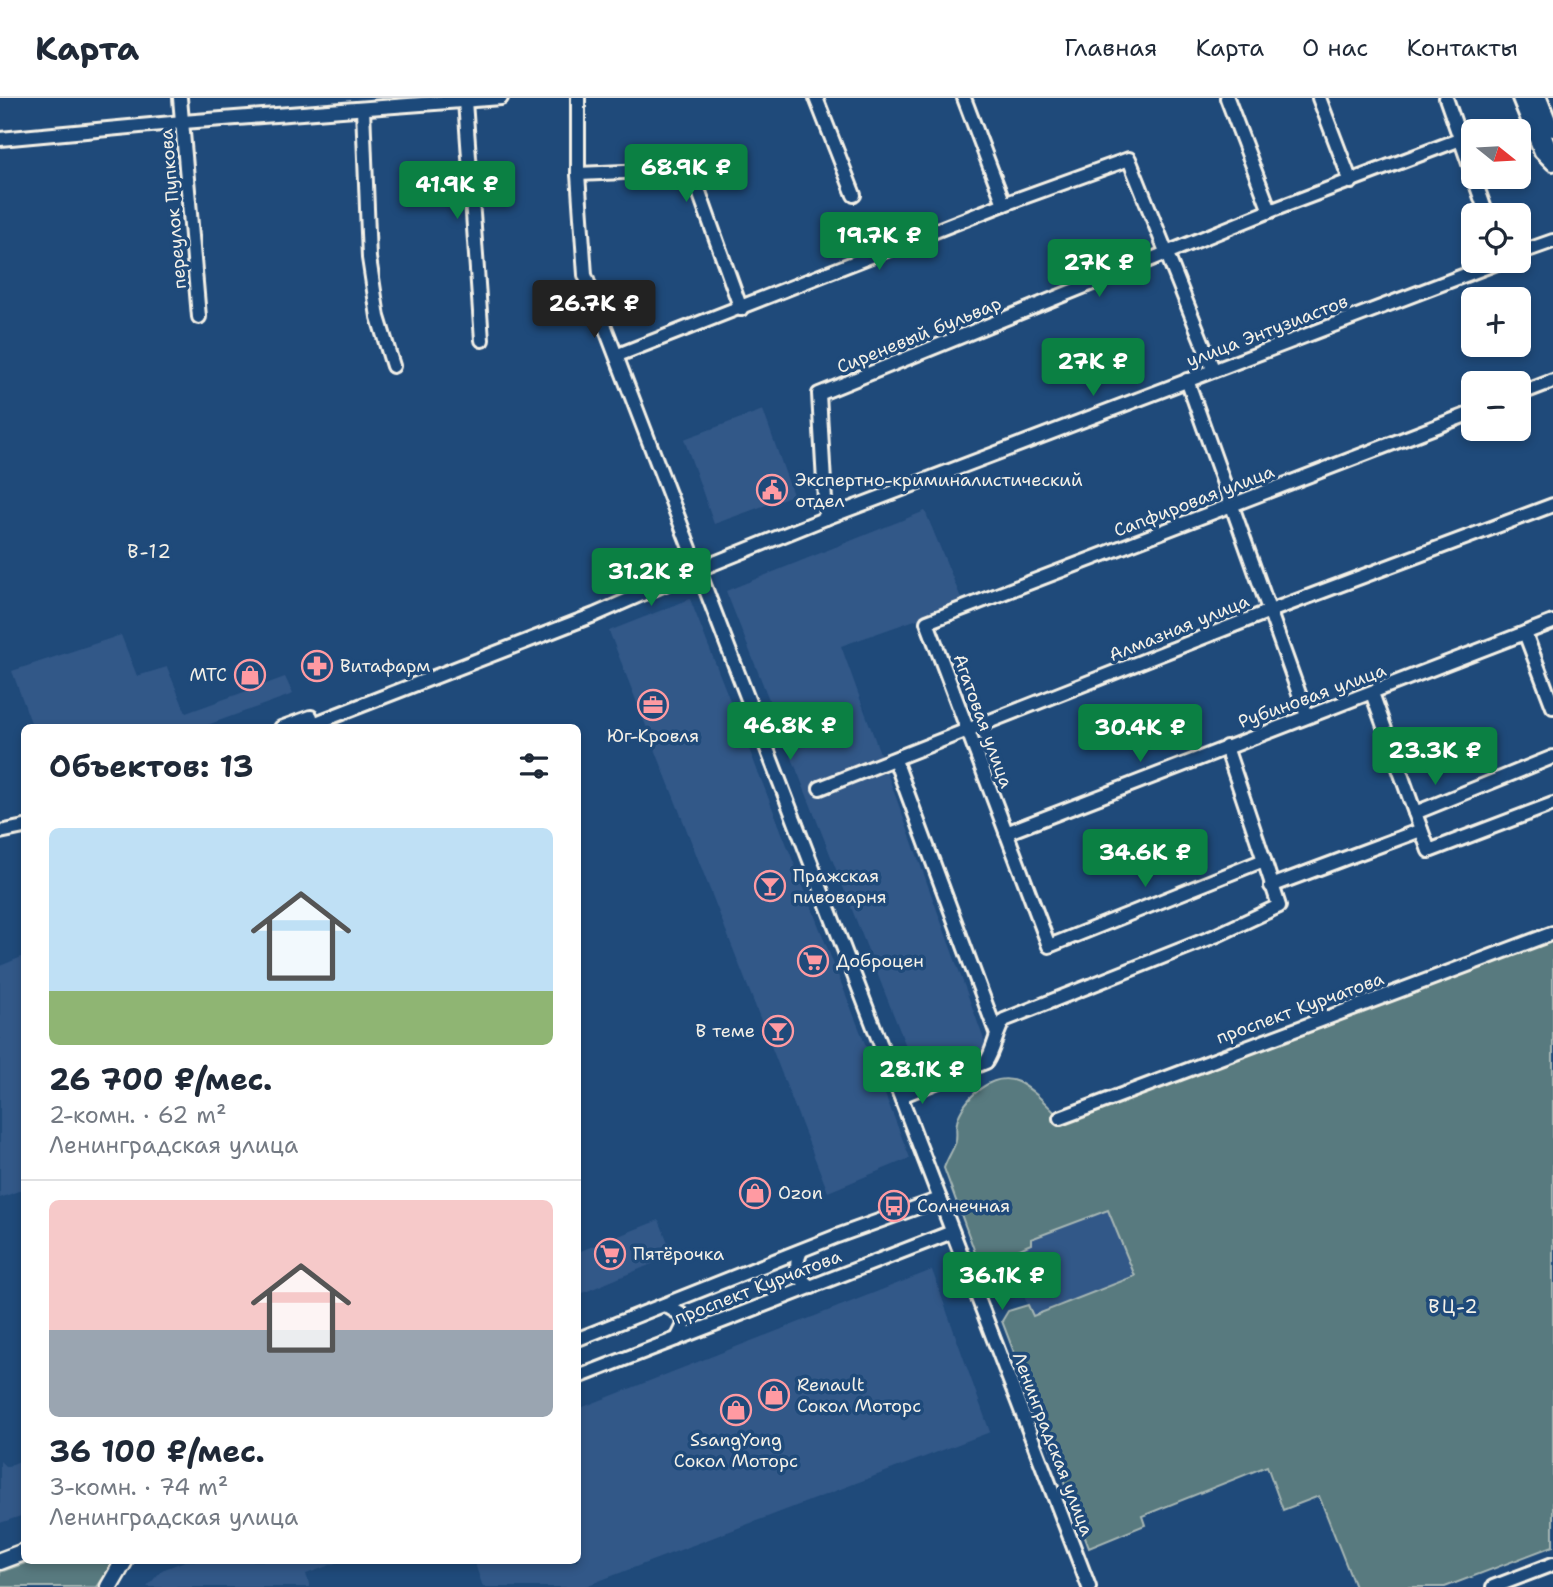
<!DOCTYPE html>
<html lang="ru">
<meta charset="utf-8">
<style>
:root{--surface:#fff;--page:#f2f2f3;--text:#1f2937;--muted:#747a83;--line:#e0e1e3;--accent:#0b8043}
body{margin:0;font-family:"Shantell Sans",sans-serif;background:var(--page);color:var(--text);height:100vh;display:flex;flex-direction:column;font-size:26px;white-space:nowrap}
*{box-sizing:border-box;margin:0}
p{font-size:23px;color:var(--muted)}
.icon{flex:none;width:38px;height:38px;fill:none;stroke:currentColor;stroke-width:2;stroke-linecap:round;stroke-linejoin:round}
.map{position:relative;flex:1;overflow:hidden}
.side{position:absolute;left:21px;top:626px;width:560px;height:840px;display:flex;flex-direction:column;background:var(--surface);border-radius:10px;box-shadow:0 4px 10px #0003}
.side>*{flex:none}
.needle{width:46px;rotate:108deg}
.controls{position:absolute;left:1461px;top:21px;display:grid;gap:14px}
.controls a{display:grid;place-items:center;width:70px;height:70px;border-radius:10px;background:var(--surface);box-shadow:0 4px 10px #0003;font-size:35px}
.price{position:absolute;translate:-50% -60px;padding:0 16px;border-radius:7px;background:var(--accent);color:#fff;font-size:23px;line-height:46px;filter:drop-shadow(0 2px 4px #0008)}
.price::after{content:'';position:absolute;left:50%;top:42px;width:21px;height:16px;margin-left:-10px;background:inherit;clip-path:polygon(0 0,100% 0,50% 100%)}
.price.on{background:#222;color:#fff}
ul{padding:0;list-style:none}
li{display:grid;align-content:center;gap:14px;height:371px;padding:0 28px}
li+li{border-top:2px solid var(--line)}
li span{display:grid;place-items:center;height:217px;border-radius:10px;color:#555}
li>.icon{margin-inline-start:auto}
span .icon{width:126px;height:126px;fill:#fffc;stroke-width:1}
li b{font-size:30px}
h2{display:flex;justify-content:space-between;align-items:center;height:84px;padding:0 28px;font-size:30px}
header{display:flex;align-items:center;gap:42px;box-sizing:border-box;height:98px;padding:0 35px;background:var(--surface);border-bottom:2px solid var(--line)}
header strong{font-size:33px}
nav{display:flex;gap:38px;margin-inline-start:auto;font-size:24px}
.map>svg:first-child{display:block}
.built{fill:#325888}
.green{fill:#597a7f;stroke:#a6b6b4;stroke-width:2}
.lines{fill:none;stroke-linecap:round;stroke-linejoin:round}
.minor-casing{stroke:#f4f1e8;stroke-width:18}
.major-casing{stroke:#f4f1e8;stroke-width:21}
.minor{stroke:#1f4a7a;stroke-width:12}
.major{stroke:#1f4a7a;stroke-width:16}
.labels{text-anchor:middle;stroke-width:7;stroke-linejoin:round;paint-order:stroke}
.street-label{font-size:18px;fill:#f4f1e8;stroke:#1f4a7a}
.poi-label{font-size:18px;fill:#f4f1e8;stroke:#1f4a7a;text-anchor:start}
.neighbourhood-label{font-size:19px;letter-spacing:2px;fill:#f4f1e8;stroke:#1f4a7a}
</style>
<header>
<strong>Карта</strong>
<nav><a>Главная</a><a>Карта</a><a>О нас</a><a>Контакты</a></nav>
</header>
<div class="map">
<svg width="1553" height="1489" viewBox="0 0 1553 1489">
<rect width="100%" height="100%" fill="#1f4a7a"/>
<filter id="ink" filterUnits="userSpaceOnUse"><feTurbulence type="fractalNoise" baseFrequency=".0143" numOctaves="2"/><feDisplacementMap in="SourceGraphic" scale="14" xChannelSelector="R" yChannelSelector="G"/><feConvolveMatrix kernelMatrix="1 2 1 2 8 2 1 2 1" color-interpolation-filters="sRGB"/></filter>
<g filter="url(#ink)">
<g class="built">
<path d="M763 312 793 397 714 426 684 341Z"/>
<path d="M925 413 963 505 841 548 987 950 917 976 726 493Z"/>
<path d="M690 501 910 1060 828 1094 609 533Z"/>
<path d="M121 537 137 578 167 569 186 615 285 579 293 596 199 630H33L12 573Z"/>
<path d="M24 858V1091L0 1100V868Z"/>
<path d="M1108 1112 1135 1179 1032 1219 1008 1156 1031 1146V1141Z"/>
<path d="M659 1122 673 1157 578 1197V1154Z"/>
<path d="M932 1172 990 1334 583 1489H483L474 1463H578V1311Z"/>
<path d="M24 1361V1417L0 1425V1363L6 1369Z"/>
<path d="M185 1463H341L306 1476 310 1489H147L162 1472Z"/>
</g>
<g class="green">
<path d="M1553 842V1448L1445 1489H1355L1319 1398 1283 1412 1267 1368 1142 1418 1145 1427 1089 1450 1002 1223 1008 1213 1028 1207 1033 1218 1135 1178 1108 1112 1031 1141V1146C1016 1152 991 1169 976 1157L944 1070C947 1061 952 1054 955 1046 958 1039 955 1031 957 1024 962 1001 993 972 1018 984 1034 992 1047 1007 1060 1020Z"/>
<path d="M31 1463H115L97 1489H0V1474Z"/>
</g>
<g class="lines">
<g class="minor-casing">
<g id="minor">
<path d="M180 0 199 219"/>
<path d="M578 0V76L585 177 1089 1489"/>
<path d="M816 0 854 97"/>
<path d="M964 0 1004 106"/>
<path d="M1227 0 1270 113"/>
<path d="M1319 0 1351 84"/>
<path d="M1446 0 1487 117"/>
<path d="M1519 0 1541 54 1553 66"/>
<path d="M1529 0 1553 58"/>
<path d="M1540 0 1553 32"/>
<path d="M465 3 482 242"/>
<path d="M363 11 369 160 378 219 393 268"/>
<path d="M0 41 183 24 501 0"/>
<path d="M578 76 647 73 693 77 741 211"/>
<path d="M1519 155 1553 143"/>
<path d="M618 257 1004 106 1129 61 1213 271"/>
<path d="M1187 282 1307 618"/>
<path d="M1519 296 1553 283"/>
<path d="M826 420 819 296 1270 113 1461 41"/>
<path d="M1525 535 1553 609"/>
<path d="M1372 595 1415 715 1553 659"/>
<path d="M281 630 311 619"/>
<path d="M303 630 594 517 697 472 826 420 1502 163"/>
<path d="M1226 649 1264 762"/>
<path d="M895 662 996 934"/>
<path d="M820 690 1270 513 1553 407"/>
<path d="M1415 715 1429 753 1553 706"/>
<path d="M0 734 24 729"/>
<path d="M1006 735 1553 524"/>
<path d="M1271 788 1421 732"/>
<path d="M901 998 986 964C995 950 995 936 1004 922L1215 838 1279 808 1264 762 1049 848 927 524 1474 314"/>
<path d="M1060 1020 1553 835"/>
<path d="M801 1153C794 1168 796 1181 812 1189"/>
<path d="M665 1207 682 1217 684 1227 677 1241"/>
<path d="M578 1241 837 1138 940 1101"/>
<path d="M578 1279 952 1134"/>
<path d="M1493 1489 1553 1466"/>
</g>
</g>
<g class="major-casing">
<g id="major">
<path d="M0 1463 24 1454"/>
<path d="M109 1489 124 1463"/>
</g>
</g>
<use href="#minor" class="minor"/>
<use href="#major" class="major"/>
</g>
</g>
<defs>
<g id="civic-ring" transform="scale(1.575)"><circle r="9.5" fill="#1f4a7a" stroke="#ff9aa2" stroke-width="1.5"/><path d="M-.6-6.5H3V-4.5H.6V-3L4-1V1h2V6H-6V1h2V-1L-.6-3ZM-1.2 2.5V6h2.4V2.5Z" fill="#ff9aa2"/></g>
<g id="pharmacy-ring" transform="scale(1.575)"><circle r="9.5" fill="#1f4a7a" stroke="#ff9aa2" stroke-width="1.5"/><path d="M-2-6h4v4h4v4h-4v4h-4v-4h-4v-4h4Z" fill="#ff9aa2"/></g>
<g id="shop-ring" transform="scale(1.575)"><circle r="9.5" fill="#1f4a7a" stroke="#ff9aa2" stroke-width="1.5"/><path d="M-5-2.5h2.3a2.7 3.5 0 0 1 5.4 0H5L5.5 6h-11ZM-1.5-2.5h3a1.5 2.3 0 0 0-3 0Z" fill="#ff9aa2"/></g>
<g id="office-ring" transform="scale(1.575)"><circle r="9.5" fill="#1f4a7a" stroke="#ff9aa2" stroke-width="1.5"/><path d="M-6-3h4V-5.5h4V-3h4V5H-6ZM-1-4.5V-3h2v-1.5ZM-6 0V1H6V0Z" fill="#ff9aa2"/></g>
<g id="bar-ring" transform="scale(1.575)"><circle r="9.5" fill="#1f4a7a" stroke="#ff9aa2" stroke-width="1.5"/><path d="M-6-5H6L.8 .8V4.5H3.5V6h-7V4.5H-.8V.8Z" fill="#ff9aa2"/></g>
<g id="supermarket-ring" transform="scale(1.575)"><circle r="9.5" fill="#1f4a7a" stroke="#ff9aa2" stroke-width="1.5"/><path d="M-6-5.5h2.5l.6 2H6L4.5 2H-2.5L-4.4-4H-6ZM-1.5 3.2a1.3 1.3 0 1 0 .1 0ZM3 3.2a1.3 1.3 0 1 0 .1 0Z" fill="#ff9aa2"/></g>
<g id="bus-ring" transform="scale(1.575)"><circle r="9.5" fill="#1f4a7a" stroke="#ff9aa2" stroke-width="1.5"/><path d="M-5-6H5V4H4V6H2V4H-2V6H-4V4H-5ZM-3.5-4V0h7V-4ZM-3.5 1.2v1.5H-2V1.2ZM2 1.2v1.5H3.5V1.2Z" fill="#ff9aa2"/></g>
</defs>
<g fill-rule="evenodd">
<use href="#civic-ring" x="772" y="392"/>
<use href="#pharmacy-ring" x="317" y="568"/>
<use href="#shop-ring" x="250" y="577"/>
<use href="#office-ring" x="653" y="607"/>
<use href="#bar-ring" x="770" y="788"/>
<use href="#supermarket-ring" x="813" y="863"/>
<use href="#bar-ring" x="778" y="933"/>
<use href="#shop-ring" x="755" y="1095"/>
<use href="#bus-ring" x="894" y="1108"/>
<use href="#supermarket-ring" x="610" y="1156"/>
<use href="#shop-ring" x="774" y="1297"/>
<use href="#shop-ring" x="736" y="1312"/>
</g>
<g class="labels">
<g class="street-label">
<text transform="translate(173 111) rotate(-95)" y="6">переулок Пупкова</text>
<text transform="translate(1267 233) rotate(-21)" y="6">улица Энтузиастов</text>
<text transform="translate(919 237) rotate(-22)" y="6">Сиреневый бульвар</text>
<text transform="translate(1194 403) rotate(-21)" y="6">Сапфировая улица</text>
<text transform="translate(1179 530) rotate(-22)" y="6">Алмазная улица</text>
<text transform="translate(1312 598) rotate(-20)" y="6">Рубиновая улица</text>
<text transform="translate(983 623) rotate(70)" y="6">Агатовая улица</text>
<text transform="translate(1300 910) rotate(-20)" y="6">проспект Курчатова</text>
<text transform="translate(758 1189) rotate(-21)" y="6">проспект Курчатова</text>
<text transform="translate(1053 1346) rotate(69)" y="6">Ленинградская улица</text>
</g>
<g class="poi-label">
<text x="795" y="388">Экспертно-криминалистический<tspan x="795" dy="21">отдел</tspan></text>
<text x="340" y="574">Витафарм</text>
<text x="227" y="583" text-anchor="end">МТС</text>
<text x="653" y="644" text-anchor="middle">Юг-Кровля</text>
<text x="793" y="784">Пражская<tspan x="793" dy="21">пивоварня</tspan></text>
<text x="836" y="869">Доброцен</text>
<text x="755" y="939" text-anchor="end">В теме</text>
<text x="778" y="1101">Ozon</text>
<text x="917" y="1114">Солнечная</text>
<text x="633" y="1162">Пятёрочка</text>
<text x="797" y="1293">Renault<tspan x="797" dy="21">Сокол Моторс</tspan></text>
<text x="736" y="1348" text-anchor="middle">SsangYong<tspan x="736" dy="21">Сокол Моторс</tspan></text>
</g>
<g class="neighbourhood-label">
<text x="150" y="460">В-12</text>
<text x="1454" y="1215">ВЦ-2</text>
</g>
</g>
</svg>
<div class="controls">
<a><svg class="needle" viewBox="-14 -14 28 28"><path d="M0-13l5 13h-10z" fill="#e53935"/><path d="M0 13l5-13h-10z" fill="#747a83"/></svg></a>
<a><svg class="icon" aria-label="locate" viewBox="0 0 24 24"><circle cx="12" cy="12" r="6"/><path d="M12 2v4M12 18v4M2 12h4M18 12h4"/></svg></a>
<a>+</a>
<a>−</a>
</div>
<b class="price" style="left:686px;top:106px">68.9K ₽</b>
<b class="price" style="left:457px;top:123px">41.9K ₽</b>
<b class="price" style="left:879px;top:174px">19.7K ₽</b>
<b class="price" style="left:1099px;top:201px">27K ₽</b>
<b class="price on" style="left:594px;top:242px">26.7K ₽</b>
<b class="price" style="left:1093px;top:300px">27K ₽</b>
<b class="price" style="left:651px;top:510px">31.2K ₽</b>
<b class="price" style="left:790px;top:664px">46.8K ₽</b>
<b class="price" style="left:1140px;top:666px">30.4K ₽</b>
<b class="price" style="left:1435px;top:689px">23.3K ₽</b>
<b class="price" style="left:1145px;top:791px">34.6K ₽</b>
<b class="price" style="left:922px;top:1008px">28.1K ₽</b>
<b class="price" style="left:1002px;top:1214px">36.1K ₽</b>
<section class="side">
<h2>Объектов: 13<svg class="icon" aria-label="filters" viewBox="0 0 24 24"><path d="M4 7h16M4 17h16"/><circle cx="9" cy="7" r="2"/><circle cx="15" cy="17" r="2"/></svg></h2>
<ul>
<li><span style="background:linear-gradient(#bfe0f5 75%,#8fb573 0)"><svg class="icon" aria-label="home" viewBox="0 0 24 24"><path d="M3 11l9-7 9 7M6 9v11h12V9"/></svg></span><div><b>26 700 ₽/мес.</b><p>2-комн. · 62 m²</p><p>Ленинградская улица</p></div></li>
<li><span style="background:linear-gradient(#f6c9c9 60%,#9aa5b1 0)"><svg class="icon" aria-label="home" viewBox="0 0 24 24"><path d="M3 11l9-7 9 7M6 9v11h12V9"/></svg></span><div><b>36 100 ₽/мес.</b><p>3-комн. · 74 m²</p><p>Ленинградская улица</p></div></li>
</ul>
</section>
</div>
